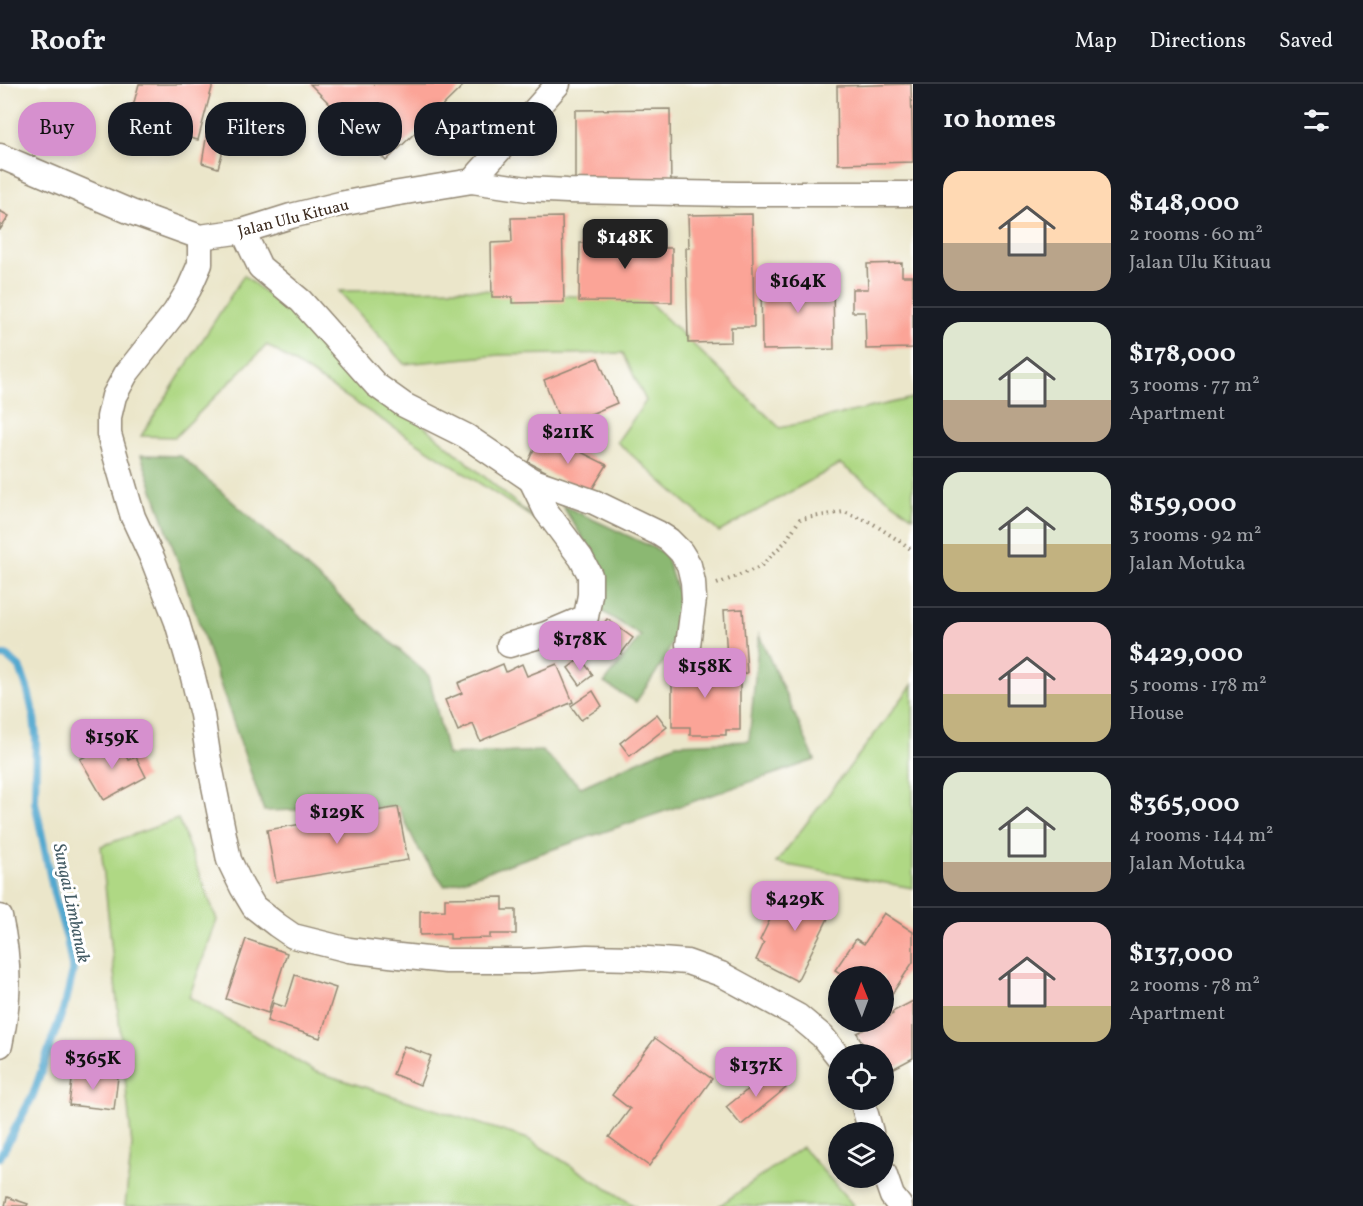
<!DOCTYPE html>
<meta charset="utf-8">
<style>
:root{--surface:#171b24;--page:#20242c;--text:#f1f3f6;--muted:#9ea1a6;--line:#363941;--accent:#d690ce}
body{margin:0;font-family:Vollkorn,serif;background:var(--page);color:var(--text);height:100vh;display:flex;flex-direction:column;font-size:22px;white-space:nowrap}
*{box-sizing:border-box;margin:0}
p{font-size:20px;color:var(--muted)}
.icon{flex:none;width:33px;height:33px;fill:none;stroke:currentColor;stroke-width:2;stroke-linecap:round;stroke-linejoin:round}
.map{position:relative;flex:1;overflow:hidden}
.sheet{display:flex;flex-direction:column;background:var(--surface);width:450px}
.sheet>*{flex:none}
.top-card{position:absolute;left:18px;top:18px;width:570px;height:54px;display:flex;gap:12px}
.needle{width:39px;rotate:359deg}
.buttons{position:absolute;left:828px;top:882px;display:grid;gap:12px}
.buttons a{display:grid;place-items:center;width:66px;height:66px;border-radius:50%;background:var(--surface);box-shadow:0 3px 9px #0003;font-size:30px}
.price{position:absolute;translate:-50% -51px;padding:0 14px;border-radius:12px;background:var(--accent);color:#111;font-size:20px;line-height:39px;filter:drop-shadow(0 2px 3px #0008)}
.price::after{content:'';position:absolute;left:50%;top:36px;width:18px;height:14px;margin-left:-9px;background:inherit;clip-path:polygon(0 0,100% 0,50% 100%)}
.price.selected{background:#222;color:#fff}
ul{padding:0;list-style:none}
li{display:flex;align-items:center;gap:18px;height:150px;padding:0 30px}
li+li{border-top:2px solid var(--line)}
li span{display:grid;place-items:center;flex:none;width:168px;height:120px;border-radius:18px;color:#555}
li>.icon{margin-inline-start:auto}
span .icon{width:72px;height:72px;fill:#fffc;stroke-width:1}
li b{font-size:26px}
h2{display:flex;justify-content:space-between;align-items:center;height:72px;padding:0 30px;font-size:26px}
.chip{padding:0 21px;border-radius:24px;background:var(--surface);box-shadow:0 3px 9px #0003;font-size:21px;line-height:54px}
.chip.selected{background:var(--accent);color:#111}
header{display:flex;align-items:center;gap:36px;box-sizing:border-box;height:84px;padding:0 30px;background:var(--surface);border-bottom:2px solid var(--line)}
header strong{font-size:28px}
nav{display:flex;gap:33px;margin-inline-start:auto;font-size:21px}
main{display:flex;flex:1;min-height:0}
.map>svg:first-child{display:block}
.green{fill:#afd884;stroke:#758151;stroke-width:1.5}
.forest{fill:#8bb872;stroke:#637148;stroke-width:1.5}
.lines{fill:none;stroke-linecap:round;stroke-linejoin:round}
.stream{stroke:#52a8cf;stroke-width:8}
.building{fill:#fba497}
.minor-casing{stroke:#938874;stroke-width:27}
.path{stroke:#938874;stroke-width:4;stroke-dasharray:1.5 4.5;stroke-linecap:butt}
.minor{stroke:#fff;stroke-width:24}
.labels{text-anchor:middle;stroke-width:6;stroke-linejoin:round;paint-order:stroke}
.street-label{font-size:16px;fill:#3b2a1e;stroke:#fff}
.water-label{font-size:18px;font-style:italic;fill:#445c65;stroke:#fff}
</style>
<header>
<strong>Roofr</strong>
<nav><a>Map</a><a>Directions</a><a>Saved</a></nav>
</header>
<main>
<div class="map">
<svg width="913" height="1122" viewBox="0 0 913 1122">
<rect width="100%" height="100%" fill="#fff"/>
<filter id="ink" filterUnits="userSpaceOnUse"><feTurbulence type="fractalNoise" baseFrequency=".0167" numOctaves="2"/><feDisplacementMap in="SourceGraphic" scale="12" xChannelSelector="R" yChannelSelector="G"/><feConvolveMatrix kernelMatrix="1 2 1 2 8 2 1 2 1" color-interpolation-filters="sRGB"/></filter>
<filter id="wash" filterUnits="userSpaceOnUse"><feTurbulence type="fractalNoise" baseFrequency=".008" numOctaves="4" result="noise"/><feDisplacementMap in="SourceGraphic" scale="24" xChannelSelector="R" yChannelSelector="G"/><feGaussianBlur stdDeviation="1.35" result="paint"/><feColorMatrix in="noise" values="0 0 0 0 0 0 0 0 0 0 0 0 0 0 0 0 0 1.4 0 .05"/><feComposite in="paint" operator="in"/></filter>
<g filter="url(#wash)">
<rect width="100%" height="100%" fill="#ebe6ca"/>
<g class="green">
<path d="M244 191 536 436 267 261 175 353 141 352Z"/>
<path d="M465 205 648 217 780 344 913 314V433L840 380 719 448 617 358 646 317 623 269 500 271 404 280 339 207Z"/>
<path d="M913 600V804L776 779Z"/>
<path d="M178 735 217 836 189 913 314 987 528 1055 635 1122H125L132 1062 101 762Z"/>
<path d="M802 1063 854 1122H719Z"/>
</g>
<g class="forest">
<path d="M141 371 181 372 429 592 447 671 542 667 581 703 676 660 749 657 759 551 815 676 445 802 420 768 398 723 264 727Z"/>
<path d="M562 421 665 469 684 529 664 577 636 618 604 599 641 552 600 526 603 486Z"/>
</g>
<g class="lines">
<path class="stream" d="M0 572H6L20 584 28 607 34 633 36 653 35 718 54 810 67 855 73 887 66 917 33 1011 0 1073"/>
</g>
<g id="blocks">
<g class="building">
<path d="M139 0H213L198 56 128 40Z"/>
<path d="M310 0H465L386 77Z"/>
<path d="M911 0 913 78 838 80 837 2Z"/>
<path d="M670 25 671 105H575V26Z"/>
<path d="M207 49H228L218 84 202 79Z"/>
<path d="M0 127 9 132 0 146Z"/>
<path d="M752 130 754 243H731V258L688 259 686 164H689L688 131Z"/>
<path d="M562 133 564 218 512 219V213H492L491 159 512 158 511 134Z"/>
<path d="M586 152 660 153V164H672V218L579 217 580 159H586Z"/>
<path d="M902 179V192H913V264L866 265 865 228H852V205H868L867 180Z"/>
<path d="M833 194 834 265 762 266 761 196Z"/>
<path d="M598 274 617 319 562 342 544 296Z"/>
<path d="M551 353 607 381 589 410 528 378 536 361 545 366Z"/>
<path d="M743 525 747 589 728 590 724 526Z"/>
<path d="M607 535 633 554 621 570 595 551Z"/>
<path d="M581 574 593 591 580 601 568 584Z"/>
<path d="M691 576H722V596H740V646H726V651H690V643H672V583H691Z"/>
<path d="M503 580 506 588 522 580 527 592 557 580 573 618 480 657 473 640 458 647 445 616 462 609 458 599Z"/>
<path d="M593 607 602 622 581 636 571 622Z"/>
<path d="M657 630 667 643 630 672 620 659Z"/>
<path d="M118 656 128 676 136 673 146 693 104 716 80 675Z"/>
<path d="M398 723 408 776 276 798 267 746Z"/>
<path d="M813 804 837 816 797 897 756 876 764 859 760 856 779 817 791 822 799 806 810 811Z"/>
<path d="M503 813V826H516V850H490V854L450 855V850L420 851V827L445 826V814Z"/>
<path d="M884 829 913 848V878L886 919 884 917V892H845L835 886 856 855 864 860Z"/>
<path d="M246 855 287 869 268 929 226 915Z"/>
<path d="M295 891 336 904 320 954 267 937 273 919 285 923Z"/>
<path d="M913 917V974L887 988 884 981V970H868L857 949 879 938H884V935L893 930 892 928Z"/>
<path d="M655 954 712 995 649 1082 609 1053 630 1025 612 1011Z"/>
<path d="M404 962 431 972 420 1001 393 990Z"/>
<path d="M772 986 786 1004 741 1041 726 1023Z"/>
<path d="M73 988 118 993 114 1026 69 1021Z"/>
<path d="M7 1113 28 1120 27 1122H5Z"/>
</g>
</g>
</g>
<g filter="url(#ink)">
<use href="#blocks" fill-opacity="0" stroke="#938874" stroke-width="1.5"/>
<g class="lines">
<g class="minor-casing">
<g id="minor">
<path d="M0 72 131 128 200 153 243 147 291 132 340 120 393 110 472 97 558 0"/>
<path d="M472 97 527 105 567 107 737 110H913"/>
<path d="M243 147 260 183 301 217 376 301 404 321 466 352 531 396 594 418 658 449 669 456 681 468 689 481 693 498 694 515 688 561"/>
<path d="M200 153V180L189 205 175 228 126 290 114 312 109 333V350L133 433 153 476 177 538 193 593 202 631 209 677 229 776 242 803 254 823 277 841 293 852 349 866 390 871 446 877H525L587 873 635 874 687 878 721 890 798 932 822 952 838 972"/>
<path d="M509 561 546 550 586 533 590 511V491L581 474 546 427 531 396"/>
<path d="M0 833C10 878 10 916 0 961"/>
<path d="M862 1016 871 1048"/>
<path d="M884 1089 892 1112 900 1122"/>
</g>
</g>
<path class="path" d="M717 500 760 483 785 458 800 435 844 428 872 439 904 460 913 467"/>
<use href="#minor" class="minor"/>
</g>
</g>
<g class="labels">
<g class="street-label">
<text transform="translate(293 133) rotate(-14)" y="6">Jalan Ulu Kituau</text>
</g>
<g class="water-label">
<text transform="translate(72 819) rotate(78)" y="6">Sungai Limbanak</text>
</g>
</g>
</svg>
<div class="buttons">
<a><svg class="needle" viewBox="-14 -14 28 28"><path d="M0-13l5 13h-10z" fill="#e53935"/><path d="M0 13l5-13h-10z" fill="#9ea1a6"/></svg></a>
<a><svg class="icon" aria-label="locate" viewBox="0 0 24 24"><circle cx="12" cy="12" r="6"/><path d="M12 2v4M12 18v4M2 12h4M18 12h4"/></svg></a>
<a><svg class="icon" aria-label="layers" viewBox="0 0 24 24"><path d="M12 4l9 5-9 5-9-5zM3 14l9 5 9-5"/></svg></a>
</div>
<b class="price selected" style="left:625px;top:186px">$148K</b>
<b class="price" style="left:798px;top:230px">$164K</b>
<b class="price" style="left:568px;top:381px">$211K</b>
<b class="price" style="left:580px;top:588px">$178K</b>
<b class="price" style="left:705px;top:615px">$158K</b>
<b class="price" style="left:112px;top:686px">$159K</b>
<b class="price" style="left:337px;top:761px">$129K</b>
<b class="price" style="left:795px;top:848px">$429K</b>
<b class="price" style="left:93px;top:1007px">$365K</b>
<b class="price" style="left:756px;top:1014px">$137K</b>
<div class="top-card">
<a class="chip selected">Buy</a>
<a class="chip">Rent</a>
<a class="chip">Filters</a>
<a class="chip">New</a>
<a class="chip">Apartment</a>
</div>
</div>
<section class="sheet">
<h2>10 homes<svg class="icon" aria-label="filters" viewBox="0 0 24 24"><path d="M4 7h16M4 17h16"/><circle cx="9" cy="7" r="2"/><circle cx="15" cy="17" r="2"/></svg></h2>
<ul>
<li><span style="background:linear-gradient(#ffd9b3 60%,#b9a48a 0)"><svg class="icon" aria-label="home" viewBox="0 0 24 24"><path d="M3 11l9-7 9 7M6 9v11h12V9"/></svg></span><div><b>$148,000</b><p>2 rooms · 60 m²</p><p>Jalan Ulu Kituau</p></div></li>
<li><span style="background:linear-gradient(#dfe7d0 65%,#b9a48a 0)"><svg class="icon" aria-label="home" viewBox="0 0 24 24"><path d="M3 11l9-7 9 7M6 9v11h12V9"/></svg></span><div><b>$178,000</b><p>3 rooms · 77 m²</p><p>Apartment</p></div></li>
<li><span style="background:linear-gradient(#dfe7d0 60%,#c2b280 0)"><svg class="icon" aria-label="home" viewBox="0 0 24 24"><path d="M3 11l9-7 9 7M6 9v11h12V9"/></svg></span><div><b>$159,000</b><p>3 rooms · 92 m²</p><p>Jalan Motuka</p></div></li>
<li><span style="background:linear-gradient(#f6c9c9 60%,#c2b280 0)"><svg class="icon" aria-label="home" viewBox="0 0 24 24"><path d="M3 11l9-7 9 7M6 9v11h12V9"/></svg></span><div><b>$429,000</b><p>5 rooms · 178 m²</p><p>House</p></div></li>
<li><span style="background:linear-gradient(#dfe7d0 75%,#b9a48a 0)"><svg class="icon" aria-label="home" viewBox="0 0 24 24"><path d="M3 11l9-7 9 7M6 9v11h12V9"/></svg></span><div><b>$365,000</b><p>4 rooms · 144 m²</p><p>Jalan Motuka</p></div></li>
<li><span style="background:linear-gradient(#f6c9c9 70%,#c2b280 0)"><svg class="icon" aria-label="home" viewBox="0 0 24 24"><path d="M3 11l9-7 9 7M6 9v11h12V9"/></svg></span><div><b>$137,000</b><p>2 rooms · 78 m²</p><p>Apartment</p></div></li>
</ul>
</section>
</main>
